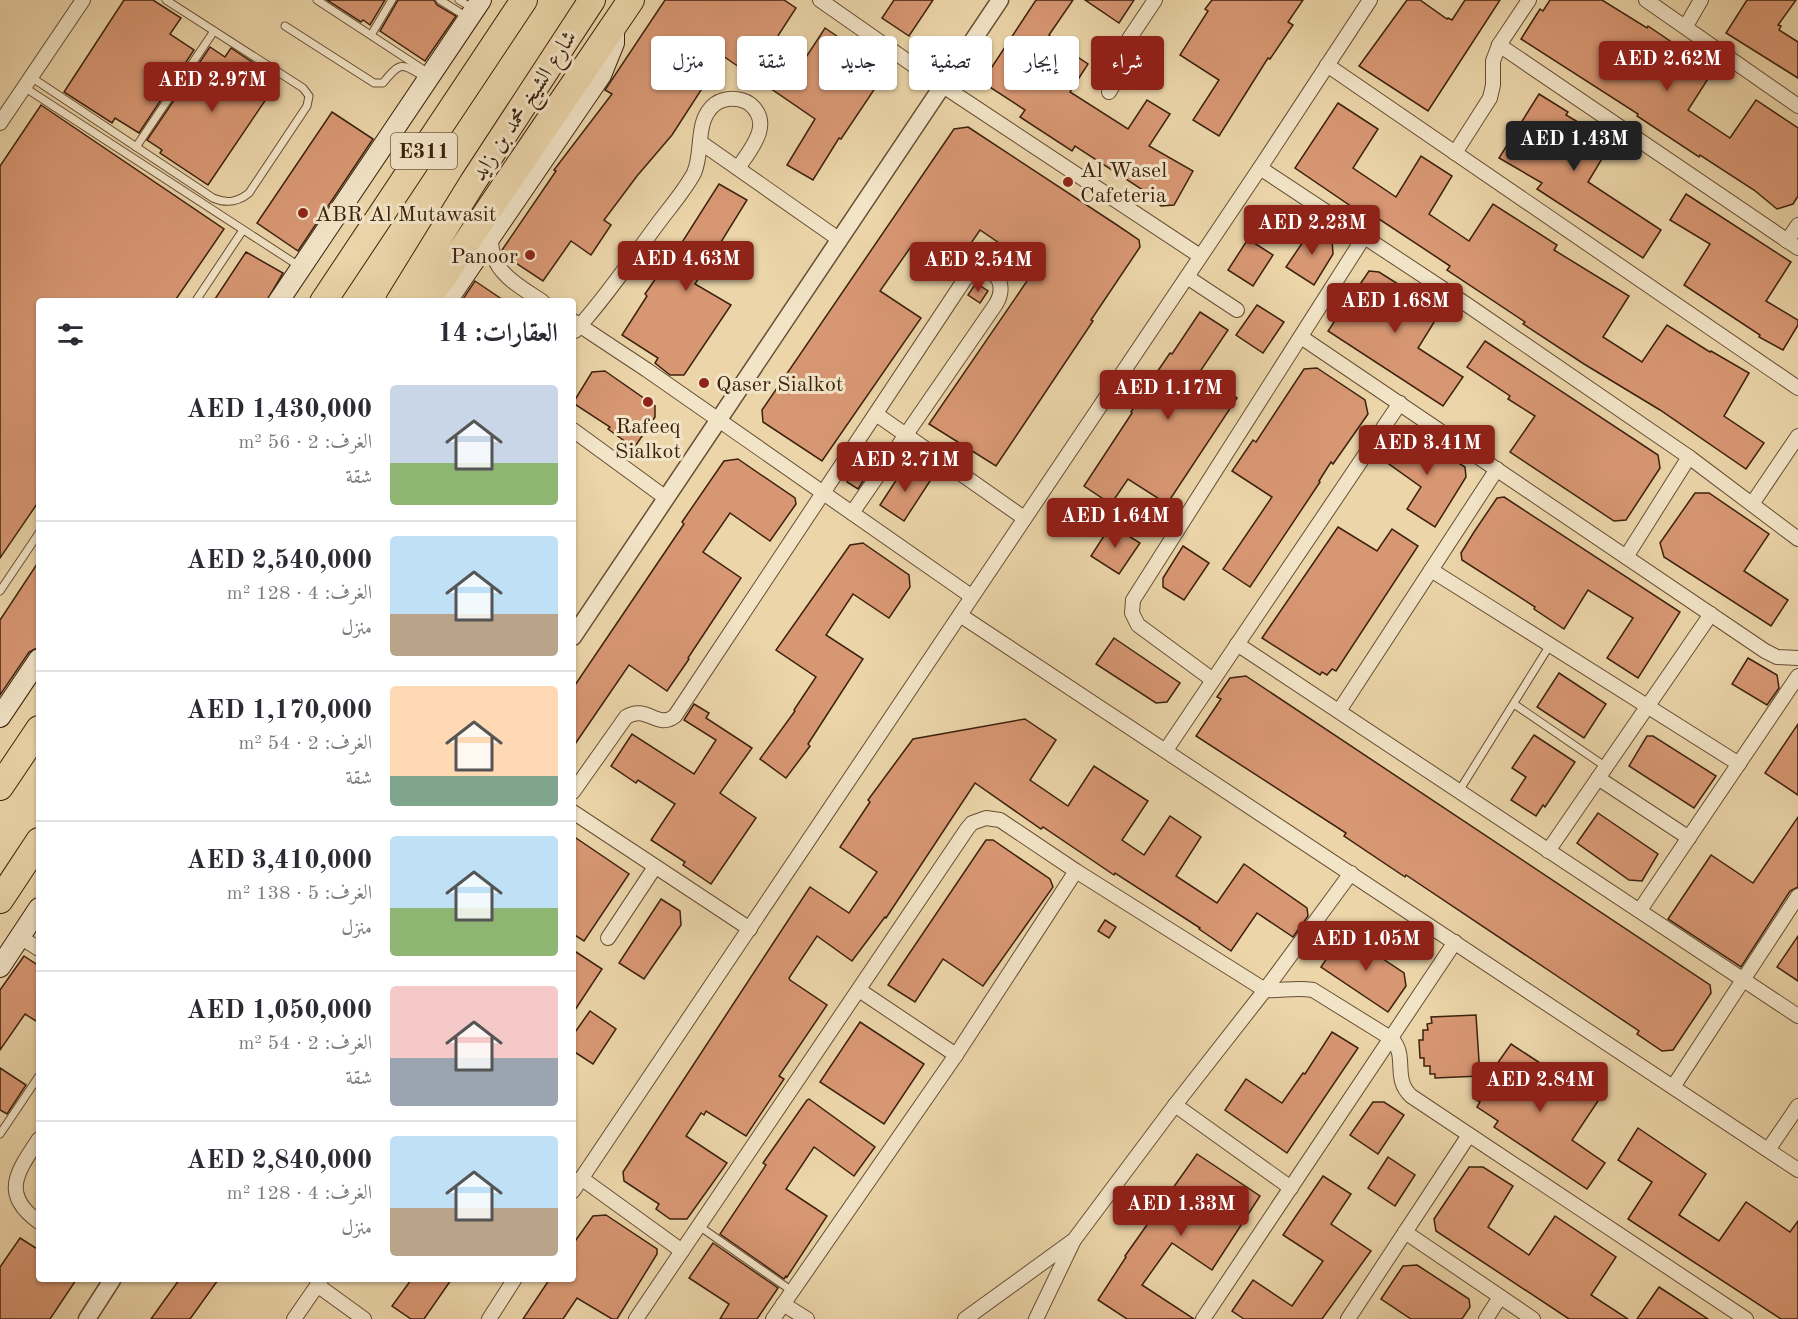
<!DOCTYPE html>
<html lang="ar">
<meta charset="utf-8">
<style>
:root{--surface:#fff;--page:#f2f2f3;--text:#2b2b33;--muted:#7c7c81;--line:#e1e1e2;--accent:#8f2418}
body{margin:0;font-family:"Old Standard TT",Amiri,serif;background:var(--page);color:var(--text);direction:rtl;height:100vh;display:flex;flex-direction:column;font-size:22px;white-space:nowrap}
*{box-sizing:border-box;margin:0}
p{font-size:20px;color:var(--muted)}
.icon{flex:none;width:33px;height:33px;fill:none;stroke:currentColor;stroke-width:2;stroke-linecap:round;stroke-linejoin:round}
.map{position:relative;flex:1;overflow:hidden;direction:ltr}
.drawer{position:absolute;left:36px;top:298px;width:540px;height:984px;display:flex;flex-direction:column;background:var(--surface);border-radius:6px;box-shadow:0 2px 4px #0004;direction:rtl}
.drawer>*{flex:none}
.guide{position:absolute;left:594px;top:36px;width:570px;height:54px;direction:rtl;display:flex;gap:12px}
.price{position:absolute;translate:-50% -51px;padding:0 14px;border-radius:6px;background:var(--accent);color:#fff;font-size:20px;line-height:39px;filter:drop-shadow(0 2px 3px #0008)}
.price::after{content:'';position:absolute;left:50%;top:36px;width:18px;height:14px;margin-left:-9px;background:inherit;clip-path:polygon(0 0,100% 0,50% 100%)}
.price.current{background:#222;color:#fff}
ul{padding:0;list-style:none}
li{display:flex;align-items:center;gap:18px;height:150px;padding:0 18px}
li+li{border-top:2px solid var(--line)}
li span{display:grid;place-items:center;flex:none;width:168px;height:120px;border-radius:6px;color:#555}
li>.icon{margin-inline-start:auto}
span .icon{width:72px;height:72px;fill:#fffc;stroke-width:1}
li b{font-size:26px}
h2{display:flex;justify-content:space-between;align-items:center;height:72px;padding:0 18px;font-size:26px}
.tag{padding:0 21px;border-radius:6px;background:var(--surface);box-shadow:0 2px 4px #0004;font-size:21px;line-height:54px}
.tag.current{background:var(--accent);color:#fff}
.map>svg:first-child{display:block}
.building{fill:#d89773;stroke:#3c210d;stroke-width:1.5}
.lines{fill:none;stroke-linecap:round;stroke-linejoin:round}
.service-casing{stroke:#684e34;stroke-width:9}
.minor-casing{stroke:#684e34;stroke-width:16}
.tertiary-casing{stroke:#684e34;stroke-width:19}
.secondary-casing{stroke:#3c210d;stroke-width:22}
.motorway-casing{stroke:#3c210d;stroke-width:28}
.service{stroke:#f2e4c7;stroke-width:7}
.minor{stroke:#f2e4c7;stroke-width:14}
.tertiary{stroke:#f2e4c7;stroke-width:16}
.secondary{stroke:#f2e4c7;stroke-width:20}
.motorway{stroke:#ebd5a9;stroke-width:26}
.poi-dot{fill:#8f2418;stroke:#f2e4c7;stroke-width:2}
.labels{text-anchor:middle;stroke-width:6;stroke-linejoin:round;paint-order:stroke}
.shield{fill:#f2e4c7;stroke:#735c45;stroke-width:1.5}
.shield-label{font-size:21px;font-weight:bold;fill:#3c210d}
.street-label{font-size:22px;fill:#3c210d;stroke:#f2e4c7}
.poi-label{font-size:22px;fill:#3c210d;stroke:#f2e4c7;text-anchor:start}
</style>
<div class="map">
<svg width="1798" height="1319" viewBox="0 0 1798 1319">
<rect width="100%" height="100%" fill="#ebd5a9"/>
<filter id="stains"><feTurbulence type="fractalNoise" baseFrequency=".00333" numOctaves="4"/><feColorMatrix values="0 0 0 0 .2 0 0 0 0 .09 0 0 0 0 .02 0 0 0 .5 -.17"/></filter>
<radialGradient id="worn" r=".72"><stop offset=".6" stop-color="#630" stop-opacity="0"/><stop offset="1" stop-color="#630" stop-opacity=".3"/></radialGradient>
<g class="building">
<path d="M124 0H153L181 18 170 34 194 50 139 133 115 118 112 123 64 92Z"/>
<path d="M327 0H385L370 25 363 20 361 22Z"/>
<path d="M398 0H434L437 5 456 16 425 61 380 31Z"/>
<path d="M665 0H784L796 8 772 45 801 65 825 28 850 45 849 46 881 66 884 75 841 139 839 138 813 180 787 165 815 119 723 56 672 135 637 176 604 220 611 225 591 255 571 241 543 281 502 254V250L556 171 554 170 612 94 605 90Z"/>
<path d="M894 0H933L909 36 882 18Z"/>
<path d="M1036 0H1073L1049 35 1050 36 1049 38 1088 64 1070 92 1128 129 1147 100 1170 114 1149 146 1193 171 1174 205 1161 206 1143 190 1075 146 1072 151 1020 117 1025 110 982 82Z"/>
<path d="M1085 0H1134L1119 23Z"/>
<path d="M1212 0H1303L1288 22 1293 25 1270 59 1268 58 1219 136 1193 120 1219 80 1180 55 1208 11 1205 9Z"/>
<path d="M1407 0H1420L1447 19 1448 18 1452 20 1465 0H1500L1428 111 1359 66Z"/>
<path d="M1550 0H1602L1647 28 1648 26 1673 43 1672 45 1713 71 1688 110 1730 138 1756 100 1798 128V196L1793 204 1777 209 1754 190 1700 155 1699 157 1637 116 1638 114 1521 39 1540 9 1543 11Z"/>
<path d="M1747 0H1796L1778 25 1781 26 1779 30 1798 42V78L1726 33Z"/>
<path d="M210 47 225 57 231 48 279 80 208 185 160 153 162 150 147 140Z"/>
<path d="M1539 94 1568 112 1566 115 1612 142 1588 182 1661 230 1643 258 1537 189 1542 183 1499 158Z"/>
<path d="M1338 103 1378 129 1353 168 1396 197 1421 156 1452 176 1429 214 1469 241 1493 204 1557 245 1554 250 1629 296 1603 337 1642 362 1667 325 1710 352 1711 351 1749 373 1724 416 1764 443 1746 469 1660 410 1584 364 1523 324 1525 322 1447 270 1450 266 1367 211 1364 215 1295 168Z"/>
<path d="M41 105 224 229 174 302H39V501L0 558V166Z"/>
<path d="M332 112 373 139 298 251 257 223Z"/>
<path d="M968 127 1117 225 1139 240 1140 247 1091 320 1093 321 996 466 929 424 1036 268 980 230 950 274 910 248 880 291 921 318 822 461 763 422 762 410 954 129Z"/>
<path d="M719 184 747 200 695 284 731 305 684 375H670L655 363 658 358 622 335 647 296 645 294 665 265 667 266Z"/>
<path d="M1686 194 1791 262 1766 301 1798 320V325L1783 350 1759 337 1760 335 1684 285 1710 244 1670 220Z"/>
<path d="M1313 227 1332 239 1333 254 1314 285 1286 267Z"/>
<path d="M1248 239 1273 255 1253 286 1228 270Z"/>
<path d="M246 252 283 273 266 302H213Z"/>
<path d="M1369 271 1379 272 1441 311 1418 348 1463 377 1443 406 1328 331Z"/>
<path d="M475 281 506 302H461Z"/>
<path d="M976 283 988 291 980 303 968 295Z"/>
<path d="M1257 305 1284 322 1263 353 1236 335Z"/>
<path d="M1200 312 1228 330 1199 373 1237 398 1167 504 1128 479 1111 504 1084 486 1132 413 1131 412 1149 384 1170 353 1172 354Z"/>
<path d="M1485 341 1658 455 1660 468 1626 520 1614 521 1510 452 1535 416 1508 399 1510 396 1467 367Z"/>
<path d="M1317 368 1365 400 1368 414 1333 464 1331 462 1319 481 1320 482 1250 587 1223 569 1272 497 1232 471 1253 440 1256 442 1304 369Z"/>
<path d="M605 371 655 406V417L634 448 608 429 610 427 573 403 592 372Z"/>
<path d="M1400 434 1413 435 1442 455 1443 453 1465 467 1466 477 1435 527 1407 509 1421 487 1382 459Z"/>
<path d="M738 459 795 498 796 504 770 541 730 513 703 552 741 578 688 658 689 659 667 691 629 665 573 747V688L684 524 682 522 724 461Z"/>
<path d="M906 465 930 481 904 521 880 505Z"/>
<path d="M854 471 865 478 858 489 847 482Z"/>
<path d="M1695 493H1709L1769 534 1744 571 1788 600 1771 626 1664 557 1660 543Z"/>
<path d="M1504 497 1680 612 1638 678 1607 658 1633 618 1588 590 1564 629 1534 609 1535 607 1462 560 1461 553 1474 532 1497 498Z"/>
<path d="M1111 525 1140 543 1119 574 1091 556Z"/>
<path d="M1338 527 1377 551 1392 529 1418 546 1336 671 1332 669 1327 675 1322 672 1320 675 1262 638Z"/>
<path d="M863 543 909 575 910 587 889 618 853 594 826 635 863 659 808 744 810 746 786 778 760 759 795 711 794 710 816 677 776 650 850 545Z"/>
<path d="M1183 546 1209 563 1184 600 1163 587V578Z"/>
<path d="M39 561V647L29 652 0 695V620Z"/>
<path d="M1114 638 1180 683 1167 702 1156 703 1096 664Z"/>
<path d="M1748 658 1777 675 1779 688 1767 705 1732 684Z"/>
<path d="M1559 673 1606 704 1584 738 1537 707Z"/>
<path d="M1246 676 1710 985 1711 993 1673 1050 1662 1051 1637 1034 1639 1031 1569 984 1406 875 1405 877 1344 836 1346 833 1196 736 1221 699 1217 697 1230 678Z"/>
<path d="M694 704 709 713 706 718 752 748 720 793 756 818 711 884 683 865 685 862 651 840 675 804 638 780 636 783 611 766 632 734 694 774 716 740 684 720Z"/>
<path d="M1025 719 1056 740 1030 780 1068 806 1094 766 1148 801 1122 840 1144 855 1170 816 1201 837 1176 876 1217 903 1244 864 1307 908 1308 916 1293 937 1257 913 1231 951 1199 929 1200 928 1115 873 1114 875 1043 827 1041 829 975 783 886 918 885 917 852 961 817 936 789 978 790 980 827 1005 779 1076 784 1079 746 1136 706 1111 704 1115 701 1113 686 1136 727 1163 687 1219H670L656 1209 659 1204 624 1181 623 1172 810 887 849 913 877 872 840 847 870 802 868 800 913 739Z"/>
<path d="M1798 724V795L1765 773Z"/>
<path d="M1534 735 1575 762 1545 807 1543 805 1536 816 1511 800 1526 777 1512 768Z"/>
<path d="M1647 736H1653L1716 776 1694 808 1629 766Z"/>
<path d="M1598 813 1658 854 1642 881 1629 880 1577 843Z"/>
<path d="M1798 817V887L1790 891 1741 967 1668 919 1711 855 1753 883Z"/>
<path d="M573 836 629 874 584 941 573 934Z"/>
<path d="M986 840H993L1050 879 1053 887 983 986 943 959 915 1002 888 985Z"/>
<path d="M661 899 680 911 681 925 644 979 619 963Z"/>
<path d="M1105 920 1116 927 1109 938 1098 931Z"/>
<path d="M1344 933 1404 973 1406 986 1388 1012 1321 967Z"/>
<path d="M1798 936V981L1777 967Z"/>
<path d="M573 950 602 969 573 1013Z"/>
<path d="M24 956 39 966V1023L25 1014 0 1050V990Z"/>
<path d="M590 1011 616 1029 593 1064 573 1051V1035Z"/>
<path d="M1476 1015 1480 1076 1435 1078V1074H1430V1066H1424V1058H1420L1419 1040H1423V1030H1428L1427 1024 1432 1023 1431 1017Z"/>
<path d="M860 1022 924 1064 884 1124 820 1082Z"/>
<path d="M1332 1032 1358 1048 1287 1153 1225 1110 1246 1079 1282 1103 1303 1073 1305 1074Z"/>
<path d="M1511 1044 1598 1101 1572 1140 1605 1163 1587 1189 1494 1127 1498 1121 1477 1107 1480 1102 1473 1098Z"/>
<path d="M0 1068 26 1085 7 1114 0 1110Z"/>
<path d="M809 1099 875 1147 854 1176 814 1147 786 1189 827 1216 787 1277 786 1276 784 1279 720 1234 766 1165 763 1163 807 1100Z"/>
<path d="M1373 1102H1384L1404 1115 1378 1154 1350 1135Z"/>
<path d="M1638 1128 1706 1174 1679 1215 1719 1241 1746 1202 1790 1232 1798 1221V1319H1781L1628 1219 1652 1182 1618 1160Z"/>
<path d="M1197 1154 1260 1196 1212 1270 1172 1243 1142 1285 1194 1319H1127L1098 1300 1126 1257 1125 1256Z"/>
<path d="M1388 1157 1415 1175 1395 1206 1368 1188Z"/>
<path d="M1469 1167H1483L1513 1186 1488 1227 1529 1255 1555 1216 1616 1257 1591 1295 1628 1319H1569L1436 1231 1434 1219Z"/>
<path d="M1323 1176 1351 1194 1331 1224 1371 1251 1322 1319H1244L1232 1311 1253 1280 1292 1306 1323 1261 1283 1235Z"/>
<path d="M606 1215 657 1249V1254L617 1319H612L577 1298 563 1319H523L549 1280H573V1244L593 1216Z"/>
<path d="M20 1238 39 1250V1280H76L50 1319H0V1267Z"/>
<path d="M713 1243 778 1288 757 1319H720L729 1304 689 1278Z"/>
<path d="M1417 1265 1469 1299 1470 1307 1462 1319H1411L1381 1299 1403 1266Z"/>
<path d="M179 1280H218L190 1319H151Z"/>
<path d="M411 1280H451L424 1319H411L392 1306Z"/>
<path d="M1659 1287 1708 1319H1637Z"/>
</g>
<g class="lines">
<g class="service-casing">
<g id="service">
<path d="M317 0 430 74"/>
<path d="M440 0 467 17"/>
<path d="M459 0 472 8"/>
<path d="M285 26 374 83H383C402 59 403 64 427 79"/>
<path d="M371 35 392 0"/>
<path d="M31 77 213 198C227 204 238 202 249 193L307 106 309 96 303 88 166 0"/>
<path d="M24 87 299 266"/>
<path d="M136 147 214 31"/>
<path d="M195 302 243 230"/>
<path d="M0 591 39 533"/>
<path d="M1514 704 1606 767"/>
<path d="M1459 791 1550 645"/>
<path d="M0 1134 39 1076"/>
<path d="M699 1226 792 1291"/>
</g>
</g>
<g class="minor-casing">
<g id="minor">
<path d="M820 0 943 86 1200 256"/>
<path d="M1646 0 1798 106"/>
<path d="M1686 26 1701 0"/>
<path d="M1499 45 1798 248"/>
<path d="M1327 65 1798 388"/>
<path d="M1109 92 1122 70 1129 39 1155 0"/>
<path d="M0 123 83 0"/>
<path d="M700 142 840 240"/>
<path d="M1455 153 1490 98 1493 85V61L1499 45 1529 0"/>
<path d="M1260 168 1466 304 1689 457 1798 539"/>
<path d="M491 234C489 272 515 283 543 302"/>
<path d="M1787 241 1798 225"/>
<path d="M1187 277 1237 310"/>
<path d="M573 321 647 370 971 596"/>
<path d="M575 331C605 299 633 257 659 222 671 206 685 190 694 173 704 151 694 121 715 104 725 97 740 97 750 104 774 124 750 150 738 168"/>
<path d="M1301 337 1765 651 1777 657 1798 658"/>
<path d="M876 414 1024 518"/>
<path d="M573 430 666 498"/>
<path d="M1752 504 1798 436"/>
<path d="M1626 557 1689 457"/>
<path d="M1431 570 1739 764"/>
<path d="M960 615 1798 1170"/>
<path d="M1237 644 1798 1016"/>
<path d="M1213 680 1138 625 1132 613 1133 600 1364 237"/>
<path d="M1339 711 1497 469"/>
<path d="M1166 750 1400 403"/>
<path d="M1598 778 1689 838"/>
<path d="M573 792 626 717C647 704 657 730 675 716L965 279C986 258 1011 279 996 304L852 513"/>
<path d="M573 812 750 929"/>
<path d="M1548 851 1711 614"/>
<path d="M1640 910 1798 676"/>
<path d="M20 937 39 949"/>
<path d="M608 938 655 867"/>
<path d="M859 990 956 1055"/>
<path d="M1673 1087 1798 896"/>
<path d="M1175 1105 1291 1188"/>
<path d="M39 1139C17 1172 0 1194 39 1222"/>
<path d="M1768 1150 1798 1106"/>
<path d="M581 1178 682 1251"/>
<path d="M573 1191 1260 168 1370 0"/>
<path d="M1405 1232 1533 1319"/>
<path d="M317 1285 364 1319"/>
<path d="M783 1304 807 1319"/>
<path d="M294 1319 321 1280"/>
<path d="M489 1319 514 1280"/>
<path d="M636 1319 967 829 972 823 986 818 1000 820 1076 871 1265 990C1282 991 1296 987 1313 990L1392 1039C1408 1057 1392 1078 1411 1096L1746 1319"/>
<path d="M773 1319 956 1055 1076 871"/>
<path d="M965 1319 1074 1240 1175 1105 1265 990 1351 873"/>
<path d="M1036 1319 1073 1242"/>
<path d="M1203 1319 1455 942"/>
<path d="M1348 1319 1469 1135"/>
<path d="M1486 1319 1500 1297"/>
</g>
</g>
<g class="tertiary-casing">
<g id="tertiary">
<path d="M573 637 1000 0"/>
<path d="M87 1319 112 1280"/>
</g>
</g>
<g class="secondary-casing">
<g id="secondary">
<path d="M278 302 481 0"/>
<path d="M446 302 601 75 614 43V25"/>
<path d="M0 717 39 659"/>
<path d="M0 967 39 908"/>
</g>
</g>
<g class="motorway-casing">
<g id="motorway">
<path d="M323 302 524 0"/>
<path d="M399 302 473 182 592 0"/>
<path d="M424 302 439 283 631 0"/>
<path d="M0 787 39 729"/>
<path d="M0 900 39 841"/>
</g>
</g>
<use href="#service" class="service"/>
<use href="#minor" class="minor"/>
<use href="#tertiary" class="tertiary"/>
<use href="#secondary" class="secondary"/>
<use href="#motorway" class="motorway"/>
</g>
<g class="poi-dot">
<circle cx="1068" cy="182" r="6"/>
<circle cx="303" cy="213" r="6"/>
<circle cx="530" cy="255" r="6"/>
<circle cx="704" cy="383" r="6"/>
<circle cx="648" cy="402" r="6"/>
</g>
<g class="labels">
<rect class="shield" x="391" y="133" width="66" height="36" rx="4.5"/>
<g class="shield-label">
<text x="424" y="158">E311</text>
</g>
<g class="street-label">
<text transform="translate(523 105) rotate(-57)" y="8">شارع الشيخ محمد بن زايد</text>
</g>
<g class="poi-label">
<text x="1080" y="177">Al Wasel<tspan x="1080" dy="25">Cafeteria</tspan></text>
<text x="315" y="221">ABR Al Mutawasit</text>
<text x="518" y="263" text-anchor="end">Panoor</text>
<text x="716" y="391">Qaser Sialkot</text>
<text x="648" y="433" text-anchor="middle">Rafeeq<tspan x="648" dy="25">Sialkot</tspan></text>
</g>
</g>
<rect width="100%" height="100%" filter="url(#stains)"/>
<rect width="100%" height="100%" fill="url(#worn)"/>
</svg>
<b class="price" style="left:1667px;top:92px">AED 2.62M</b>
<b class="price" style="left:212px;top:113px">AED 2.97M</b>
<b class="price current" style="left:1574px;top:172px">AED 1.43M</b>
<b class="price" style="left:1312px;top:256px">AED 2.23M</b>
<b class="price" style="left:686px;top:292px">AED 4.63M</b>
<b class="price" style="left:978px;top:293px">AED 2.54M</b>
<b class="price" style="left:1395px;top:334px">AED 1.68M</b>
<b class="price" style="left:1168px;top:421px">AED 1.17M</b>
<b class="price" style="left:1427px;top:476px">AED 3.41M</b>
<b class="price" style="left:905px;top:493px">AED 2.71M</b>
<b class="price" style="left:1115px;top:549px">AED 1.64M</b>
<b class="price" style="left:1366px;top:972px">AED 1.05M</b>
<b class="price" style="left:1540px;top:1113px">AED 2.84M</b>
<b class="price" style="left:1181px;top:1237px">AED 1.33M</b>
<div class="guide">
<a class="tag current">شراء</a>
<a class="tag">إيجار</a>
<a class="tag">تصفية</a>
<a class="tag">جديد</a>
<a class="tag">شقة</a>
<a class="tag">منزل</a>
</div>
<section class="drawer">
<h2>العقارات: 14<svg class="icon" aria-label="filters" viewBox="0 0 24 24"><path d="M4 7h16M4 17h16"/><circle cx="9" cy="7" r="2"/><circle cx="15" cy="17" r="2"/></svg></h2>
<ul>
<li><span style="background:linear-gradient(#c9d6e8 65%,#8fb573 0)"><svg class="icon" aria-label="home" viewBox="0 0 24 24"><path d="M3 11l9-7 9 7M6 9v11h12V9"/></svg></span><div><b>AED 1,430,000</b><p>الغرف: 2 · 56 m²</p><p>شقة</p></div></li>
<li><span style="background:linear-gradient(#bfe0f5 65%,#b9a48a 0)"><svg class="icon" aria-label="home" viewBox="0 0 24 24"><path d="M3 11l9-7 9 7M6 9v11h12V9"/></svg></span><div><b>AED 2,540,000</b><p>الغرف: 4 · 128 m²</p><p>منزل</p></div></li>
<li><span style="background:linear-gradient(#ffd9b3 75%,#7fa58c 0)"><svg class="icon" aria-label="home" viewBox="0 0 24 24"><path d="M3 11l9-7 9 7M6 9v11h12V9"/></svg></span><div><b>AED 1,170,000</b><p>الغرف: 2 · 54 m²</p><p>شقة</p></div></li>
<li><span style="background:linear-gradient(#bfe0f5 60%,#8fb573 0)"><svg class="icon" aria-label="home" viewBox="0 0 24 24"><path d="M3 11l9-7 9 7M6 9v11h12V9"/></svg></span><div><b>AED 3,410,000</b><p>الغرف: 5 · 138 m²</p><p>منزل</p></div></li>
<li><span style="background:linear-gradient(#f6c9c9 60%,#9aa5b1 0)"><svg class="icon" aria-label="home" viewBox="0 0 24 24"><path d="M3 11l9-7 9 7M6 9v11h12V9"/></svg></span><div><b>AED 1,050,000</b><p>الغرف: 2 · 54 m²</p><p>شقة</p></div></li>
<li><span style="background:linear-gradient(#bfe0f5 60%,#b9a48a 0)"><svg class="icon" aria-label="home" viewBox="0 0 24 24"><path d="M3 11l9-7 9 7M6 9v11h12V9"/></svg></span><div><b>AED 2,840,000</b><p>الغرف: 4 · 128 m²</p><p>منزل</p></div></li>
</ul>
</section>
</div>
